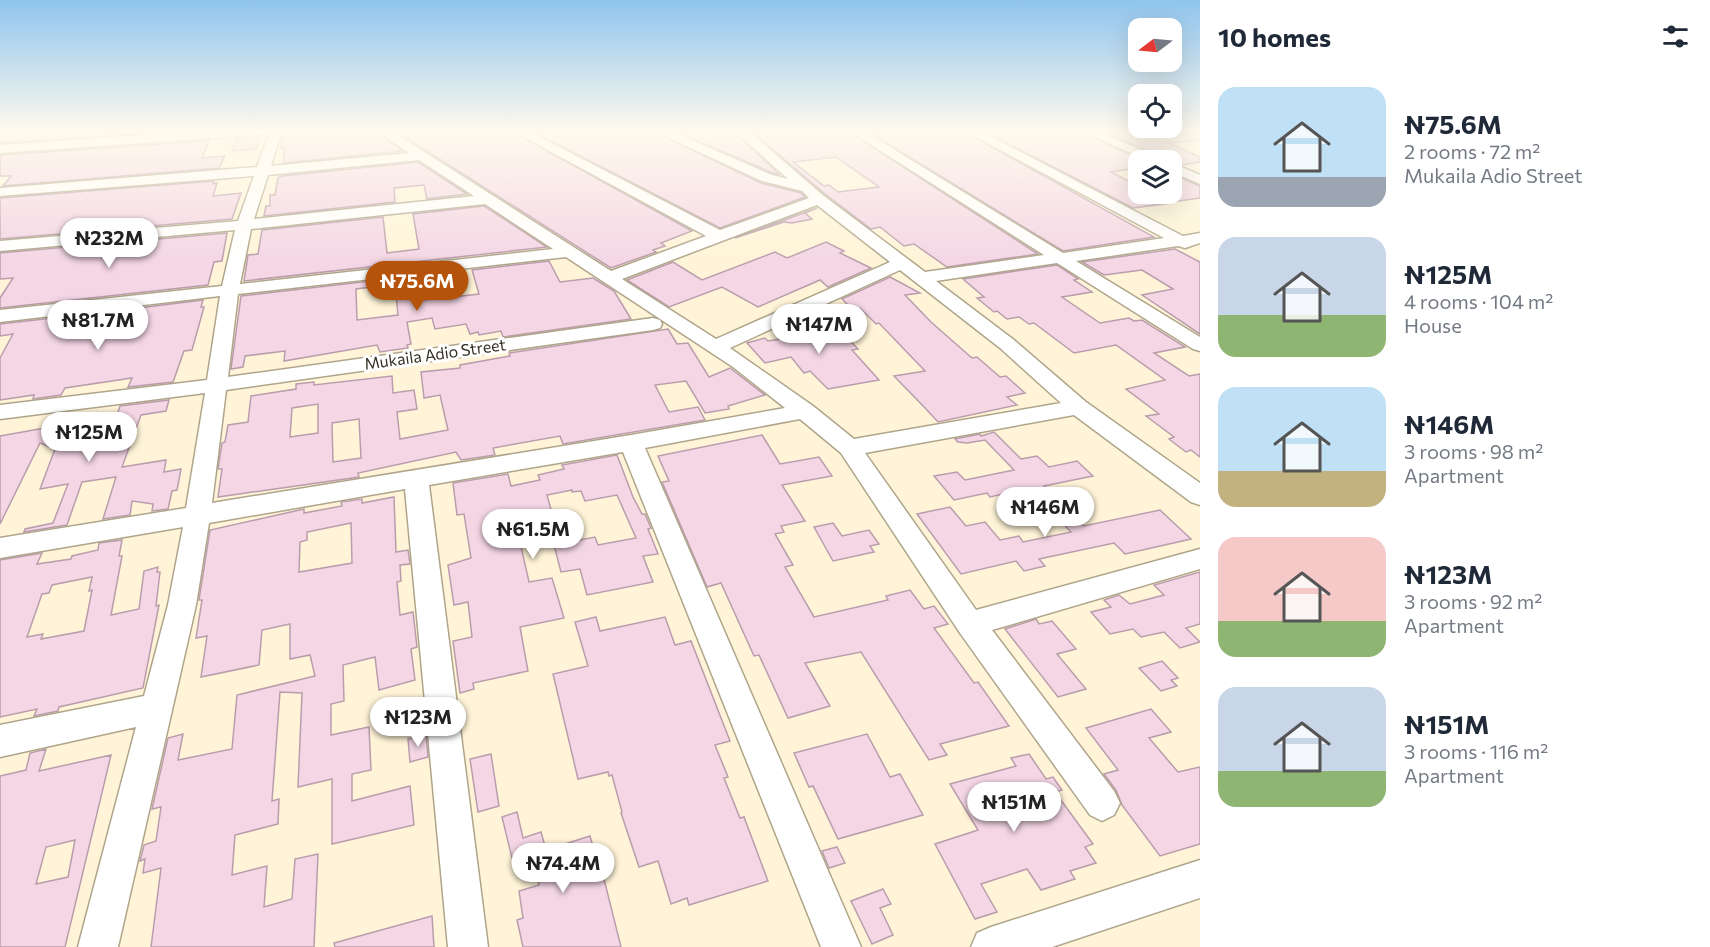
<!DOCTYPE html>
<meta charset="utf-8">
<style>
:root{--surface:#fff;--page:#f2f2f3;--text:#1f2937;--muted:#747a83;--accent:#b45309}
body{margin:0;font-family:Commissioner,sans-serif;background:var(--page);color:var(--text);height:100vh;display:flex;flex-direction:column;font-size:22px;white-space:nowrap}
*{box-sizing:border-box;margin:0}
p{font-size:20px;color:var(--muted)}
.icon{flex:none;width:33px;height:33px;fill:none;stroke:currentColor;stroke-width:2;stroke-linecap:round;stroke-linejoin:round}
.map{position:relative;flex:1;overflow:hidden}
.side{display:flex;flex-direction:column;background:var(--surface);width:510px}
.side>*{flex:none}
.needle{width:39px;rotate:254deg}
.fabs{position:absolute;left:1128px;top:18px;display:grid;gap:12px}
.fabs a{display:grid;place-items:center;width:54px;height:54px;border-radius:12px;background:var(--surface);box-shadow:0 6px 24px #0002;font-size:30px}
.price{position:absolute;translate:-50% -51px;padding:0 14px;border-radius:21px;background:#fff;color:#222;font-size:20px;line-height:39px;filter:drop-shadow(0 2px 3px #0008)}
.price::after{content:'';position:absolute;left:50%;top:36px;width:18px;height:14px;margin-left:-9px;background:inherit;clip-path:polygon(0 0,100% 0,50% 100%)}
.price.selected{background:var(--accent);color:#fff}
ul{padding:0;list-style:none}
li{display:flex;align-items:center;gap:18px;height:150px;padding:0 18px}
li span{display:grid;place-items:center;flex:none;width:168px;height:120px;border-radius:18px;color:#555}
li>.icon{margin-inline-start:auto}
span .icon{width:72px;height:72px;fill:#fffc;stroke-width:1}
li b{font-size:26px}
h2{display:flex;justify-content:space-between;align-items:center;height:72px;padding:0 18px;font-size:26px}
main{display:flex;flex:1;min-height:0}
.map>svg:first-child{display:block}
.building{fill:#f4d6e5;stroke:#ba9dac;stroke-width:1.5;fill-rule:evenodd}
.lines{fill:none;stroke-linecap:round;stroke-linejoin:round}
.minor-casing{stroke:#afa58a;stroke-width:3}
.minor{fill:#fff;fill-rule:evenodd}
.labels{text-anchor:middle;stroke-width:6;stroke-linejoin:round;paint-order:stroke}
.street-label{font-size:16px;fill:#332f24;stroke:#fff}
</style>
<main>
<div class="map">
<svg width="1200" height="947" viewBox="0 0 1200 947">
<rect width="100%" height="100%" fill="#fff4d8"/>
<g class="building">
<path d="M13 130H165V132L0 143V132Z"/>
<path d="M309 130H374L403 151 284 163V148H281L284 132Z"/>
<path d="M394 130H509L692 231 661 243 665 246 653 250 656 252 611 268Z"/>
<path d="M530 130H650L761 183 801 193 805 197 720 228Z"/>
<path d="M673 130H732L780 175 773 173Z"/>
<path d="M750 130H846L1038 254 947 267 914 244 904 246 880 227 871 229 825 194ZM836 157 879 187 838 192 829 185 824 186 793 162Z"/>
<path d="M895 130H961L1154 237 1063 251 870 133Z"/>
<path d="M982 130H1078L1141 160H1138V168L1111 172 1138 186V194H1153L1171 203 1133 208Z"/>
<path d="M1101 130H1200V140L1168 143 1200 157V162L1181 165 1172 161V156L1162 157Z"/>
<path d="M260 137 256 149 232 151 237 139Z"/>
<path d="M209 141 202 158 225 156 219 168 3 186 11 176H0V155Z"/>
<path d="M418 162 467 194 427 199 424 185 394 188 395 202 264 216 266 206H270V195H275L278 178 282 176Z"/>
<path d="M1172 174 1200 186V198L1172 202Z"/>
<path d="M214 181 213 184 217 183 213 196 241 193 232 219 0 239V198Z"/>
<path d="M484 206 547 247 244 281 248 255 258 254 262 230 383 217 387 253 419 249 413 214Z"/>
<path d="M817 208 805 213 812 219 792 223 784 222 735 238Z"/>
<path d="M227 233 222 261 214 262 208 285 0 308V298L13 278 0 279V253Z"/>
<path d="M826 242 844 251 840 253 871 268 828 287 820 280 758 307 722 287 669 307 627 280 673 262 702 280 775 252 787 258Z"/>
<path d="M1175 249 1200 262V334L1142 295 1173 289 1142 270 1104 275 1082 262Z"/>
<path d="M549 261 560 282 593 278 614 291 631 319 503 337 501 331 479 335 478 332 470 334 466 324 435 329 432 318 407 322 411 344 407 345 408 348 380 352 377 345 284 361 285 351 245 356 243 367 231 369 241 296 422 275 425 300 479 294 472 270ZM395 284 398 315 357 320 356 289Z"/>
<path d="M1057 265 1078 279 1074 280 1092 292 1062 297 1100 323 1129 318 1134 321 1142 320 1185 347 1154 353 1189 376 1200 374V457L1191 450 1186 452 1169 439 1174 437 1146 416 1159 414 1126 389 1165 380 1116 345 1074 353 1034 323 1029 324 1019 317 1007 319 997 311 994 312 977 298 984 297 963 279Z"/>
<path d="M890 277 920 293 905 295 931 322 972 358 977 357 1000 377 1006 376 1025 393 1007 397 1017 405 938 422 926 409 894 376 925 371 879 323 876 324 860 308 853 310 842 299Z"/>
<path d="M203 300 201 307H204L192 350 184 351 173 382 128 387 132 378 65 388 61 395 33 399 34 395 0 400V358L13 334 0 336V324L71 316 62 334 100 329 107 312Z"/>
<path d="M831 321 858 349 852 350 879 380 828 389 810 371 804 373 791 357 765 363 747 343 765 338 768 341 811 334 803 326Z"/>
<path d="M668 329 677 344 688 343 709 377 730 368 765 395 728 406 729 409 705 413 686 381 655 385 669 412 698 407 705 420 563 444 560 436 493 448 495 455 461 460 456 452 358 473 359 477 218 497 222 469H218L222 443 225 442 228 425 248 422 251 396 296 389V384L314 382V385L392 376 393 393 414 390 417 409 397 412 400 439 448 430 440 395 424 398 421 372 460 368V365L510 356 509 353ZM318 404V433L290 437 292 408ZM359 419 361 458 333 462 332 423Z"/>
<path d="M169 400 166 411 141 415 122 467 166 460 164 472 181 469 177 490 172 491 168 509 152 511 153 504 132 501 130 515 103 519 116 477 82 482 67 525 24 532 25 529 53 523 68 484 40 489 55 449 40 443 0 524V436L117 415 120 406Z"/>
<path d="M994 432 1021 459 1037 456 1049 467 1077 461 1093 476 1044 486 1055 497 1023 504 1012 492 990 497 987 493 954 500 934 476 957 472 965 480 1014 470 985 440 967 443 958 442 955 439 980 434 981 436Z"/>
<path d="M762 435 780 464 819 457 832 476 782 485 805 521 781 526 784 532 775 534 793 565 785 567 814 617 888 600 886 596 910 590 924 609 934 606 948 624 934 628 974 683 978 682 1009 726 940 744 947 755 929 760 861 652 805 663 830 706 788 718 759 655 754 656 721 583 707 587 662 482 669 481 658 456Z"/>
<path d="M617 455 633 497 642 514H645L651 528 648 529 658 554 643 556 653 582 587 595 580 569 561 572 554 545 595 537 598 545 636 538 617 495 585 501 581 491 572 492V490L547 495 558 535 520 542 529 582 552 578 564 618 520 627 528 671 473 683 474 689 460 693 453 641 472 637 468 602 454 605 448 565 471 558 464 514 457 515 453 483 508 474 511 486 540 480 538 475 564 469 562 465Z"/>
<path d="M394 497 396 552 408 550 410 564 400 565 401 581 397 582 400 615 413 612 417 647 411 649 415 680 379 690 375 657 343 665 344 701 331 704V735L369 727 371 770 352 774V801L410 786 414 825 332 844V779L298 787 302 693 280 692 272 801 279 799 278 824 235 835 232 875 267 866 264 907 292 899 295 859 318 854 314 947H151L161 868 143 873 145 859 140 861 144 845 156 841 161 807 152 809 168 738 183 734 178 760 232 749 237 695 315 676 310 655 290 659V624L262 630 259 665 201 677 207 636 196 638 202 600H199L210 530 304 509V513L342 506 341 502 362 499V503ZM351 523 352 563 299 572 300 542 307 540V532Z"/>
<path d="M1056 498 1084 526 1160 510 1191 539 1125 554 1114 543 1039 559 1045 566 1024 571 1016 561 961 574 917 514 950 507 966 526 985 522 1000 540 1019 536 1023 542 1071 532 1047 507Z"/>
<path d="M833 523 842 536 869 530 879 544 870 546 874 552 833 561 814 527Z"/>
<path d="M122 540 119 556H122L111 615 139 609 144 571 158 567 157 572H160L156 606 159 605 143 688 59 707 58 711 34 716 37 709 0 717V560L42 553 37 564 71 559 72 556 98 550 99 543ZM92 577 89 591 92 590 84 631 41 639 43 634 27 637 42 594 49 593 52 585Z"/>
<path d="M1200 572V624L1186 628 1200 642 1180 648 1164 632 1141 637 1133 629 1110 634 1091 612 1111 607 1104 600 1119 595 1130 604 1164 595 1154 585Z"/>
<path d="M596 617 600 631 665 617 675 645 691 641 730 741 715 745 728 777 724 778 740 818 744 817 768 881 689 905 687 898 671 904 658 861 639 867 621 813 622 812 612 775 609 776 608 772 578 779 553 674 588 666 575 622Z"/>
<path d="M1036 619 1039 624 1052 621 1076 649 1057 654 1086 689 1058 697 1005 629Z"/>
<path d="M1162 661 1178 678 1171 680 1177 686 1161 691 1139 668Z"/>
<path d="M1151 709 1171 732 1149 738 1178 772 1200 767V844L1160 856 1122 805 1116 790 1104 774 1118 770 1086 728Z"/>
<path d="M426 734 428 757 410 762 408 739Z"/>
<path d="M867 734 890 777 900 774 923 815 838 839 813 786 809 787 794 753Z"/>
<path d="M46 749 39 771 111 755 65 947H0V776L26 770 30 753ZM75 840 68 877 36 884 46 847Z"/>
<path d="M491 754 499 806 478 812 470 759Z"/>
<path d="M1029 754 1046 779 1053 777 1062 790 1055 792 1093 844 1085 847 1096 863 1070 871 1075 879 1041 890 1027 869 981 884 997 912 975 919 935 844 978 830 950 784 1016 766 1011 758Z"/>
<path d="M517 812 523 838 541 832 546 850 590 836 598 864 600 863 621 947H523L517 920 523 918 519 891 539 885 532 854 512 858 502 817Z"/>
<path d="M837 847 845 863 829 868 822 851Z"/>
<path d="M883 889 891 904 880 908 893 935 872 944 851 901Z"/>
<path d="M432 916 434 947H335L334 943Z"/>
</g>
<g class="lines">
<g class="minor-casing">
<g id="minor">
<path d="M222 130H282L271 166 409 153 376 130H390L611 271 706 236 511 130H526L720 230 809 198 802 191 762 181 652 130H668L772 175 788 179 734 130H747L824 196 925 272 1044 255 848 130H862L1063 253 1164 238 963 130H978L1183 236 1200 233V243L1185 248 1178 246 1076 261 1200 337V351L1193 349 1057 263 936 281 1014 340 1086 402 1200 483V505L1191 502 1074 415 865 453 976 610 1200 549V569L992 630 1114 791 1120 803 1114 815 1102 821 1090 815 960 633 841 453 800 419 645 448 861 947H821L623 452 429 485 488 947H448L405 489 209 523 196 605 118 947H78L136 727 0 757V725L144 696 168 605 183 527 0 558V538L186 508 205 393 0 419V405L207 380 220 296 0 322V310L222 286 235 230 0 251V241L238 221 254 176 0 196V188L257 167 269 134 0 153V145ZM419 160 474 196 254 219 268 175ZM485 204 553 249 240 284 251 229ZM817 205 890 262 716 339 622 279ZM566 257 733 367 785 408 631 435 212 503 226 390 653 330 660 328 662 324 660 320 653 318 228 377 238 294ZM900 270 1000 348 1061 403 854 439 813 406 730 348Z"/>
<path d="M1080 130H1096L1163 160H1146Z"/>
<path d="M1172 163 1200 175V184L1172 172Z"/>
<path d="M1200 860V898L1052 947H971L977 933 991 927Z"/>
</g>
</g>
<use href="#minor" class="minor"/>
</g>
<linearGradient id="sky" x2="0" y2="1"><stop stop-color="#8fc4ee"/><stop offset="0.5" stop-color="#fffaed"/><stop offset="1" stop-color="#fffaed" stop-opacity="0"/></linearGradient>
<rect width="1200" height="262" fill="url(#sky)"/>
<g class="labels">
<g class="street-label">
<text transform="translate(435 354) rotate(-8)" y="6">Mukaila Adio Street</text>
</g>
</g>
</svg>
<div class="fabs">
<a><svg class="needle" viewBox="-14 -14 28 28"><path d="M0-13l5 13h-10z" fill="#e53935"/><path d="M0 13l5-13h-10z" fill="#747a83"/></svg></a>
<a><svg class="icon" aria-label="locate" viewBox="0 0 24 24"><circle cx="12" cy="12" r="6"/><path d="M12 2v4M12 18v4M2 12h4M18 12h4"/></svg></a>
<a><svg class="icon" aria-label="layers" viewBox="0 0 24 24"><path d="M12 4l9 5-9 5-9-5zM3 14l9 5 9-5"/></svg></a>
</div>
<b class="price" style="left:109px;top:269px">₦232M</b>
<b class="price selected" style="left:417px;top:312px">₦75.6M</b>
<b class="price" style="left:98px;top:351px">₦81.7M</b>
<b class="price" style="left:819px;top:355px">₦147M</b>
<b class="price" style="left:89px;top:463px">₦125M</b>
<b class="price" style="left:1045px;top:538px">₦146M</b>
<b class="price" style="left:533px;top:560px">₦61.5M</b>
<b class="price" style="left:418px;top:748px">₦123M</b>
<b class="price" style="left:1014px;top:833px">₦151M</b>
<b class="price" style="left:563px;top:894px">₦74.4M</b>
</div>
<section class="side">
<h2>10 homes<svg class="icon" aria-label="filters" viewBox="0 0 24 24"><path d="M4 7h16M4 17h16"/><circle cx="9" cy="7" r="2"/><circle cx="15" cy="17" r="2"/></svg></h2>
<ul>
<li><span style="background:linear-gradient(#bfe0f5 75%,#9aa5b1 0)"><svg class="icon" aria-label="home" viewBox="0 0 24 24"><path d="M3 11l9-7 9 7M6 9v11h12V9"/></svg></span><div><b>₦75.6M</b><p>2 rooms · 72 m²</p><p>Mukaila Adio Street</p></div></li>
<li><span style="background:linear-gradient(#c9d6e8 65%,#8fb573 0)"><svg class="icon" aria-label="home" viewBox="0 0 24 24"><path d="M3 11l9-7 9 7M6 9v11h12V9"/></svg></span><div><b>₦125M</b><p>4 rooms · 104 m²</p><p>House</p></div></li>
<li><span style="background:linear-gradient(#bfe0f5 70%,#c2b280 0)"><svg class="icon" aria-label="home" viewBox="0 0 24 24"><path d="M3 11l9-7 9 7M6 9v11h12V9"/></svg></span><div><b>₦146M</b><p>3 rooms · 98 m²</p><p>Apartment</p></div></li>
<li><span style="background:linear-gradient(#f6c9c9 70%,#8fb573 0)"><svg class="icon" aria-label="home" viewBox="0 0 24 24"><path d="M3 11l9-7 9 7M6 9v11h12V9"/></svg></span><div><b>₦123M</b><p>3 rooms · 92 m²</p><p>Apartment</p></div></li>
<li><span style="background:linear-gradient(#c9d6e8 70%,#8fb573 0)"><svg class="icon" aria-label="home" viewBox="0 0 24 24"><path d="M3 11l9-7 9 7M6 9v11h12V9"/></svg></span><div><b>₦151M</b><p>3 rooms · 116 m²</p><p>Apartment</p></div></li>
</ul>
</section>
</main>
